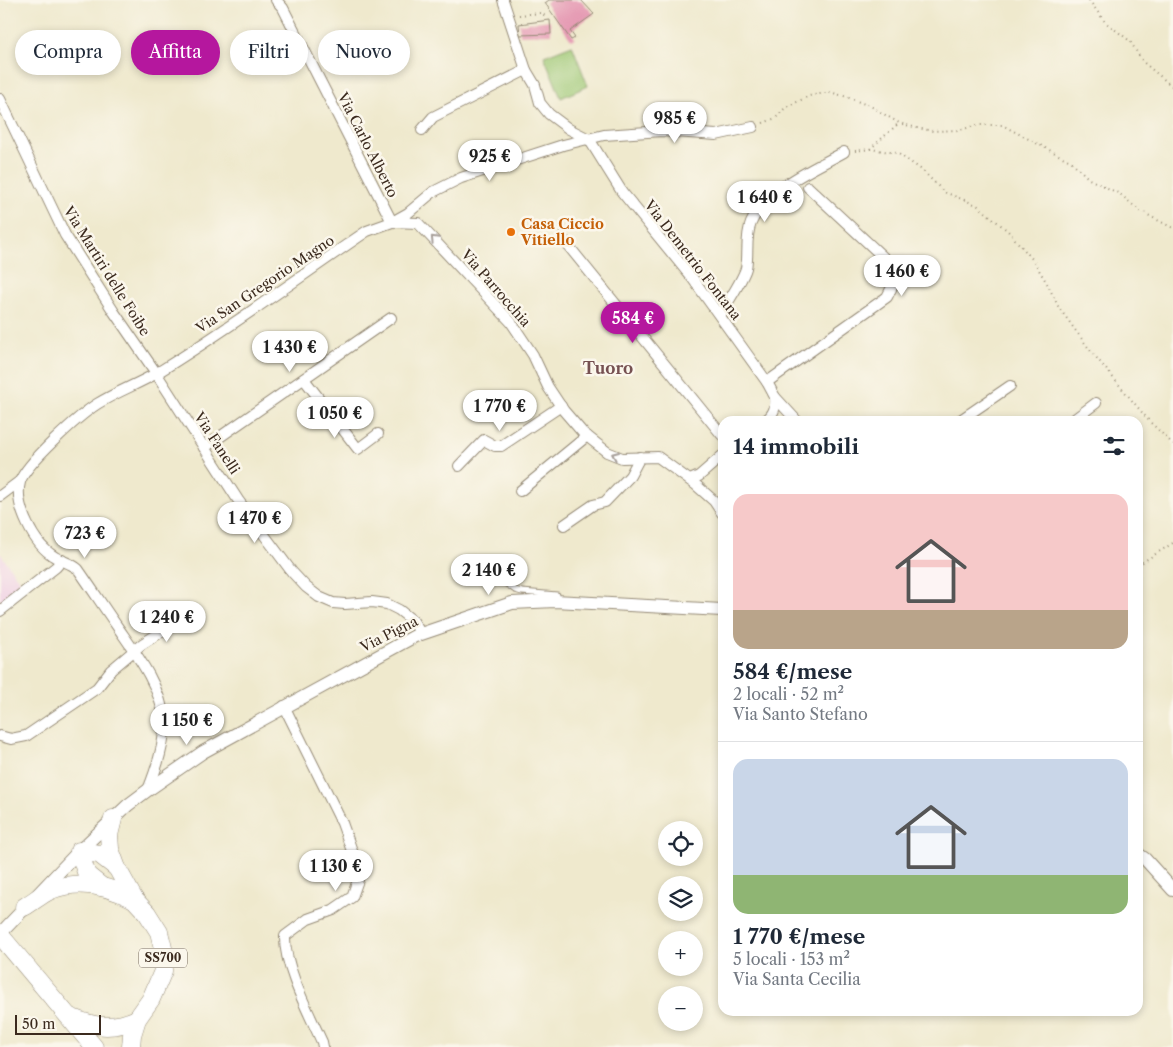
<!DOCTYPE html>
<html lang="it">
<meta charset="utf-8">
<style>
:root{--surface:#fff;--page:#f2f2f3;--text:#1f2937;--muted:#747a83;--line:#e0e1e3;--accent:#b5179e}
body{margin:0;font-family:"Libre Caslon Text",serif;background:var(--page);color:var(--text);height:100vh;display:flex;flex-direction:column;font-size:19px;white-space:nowrap}
*{box-sizing:border-box;margin:0}
p{font-size:16px;color:var(--muted)}
.icon{flex:none;width:28px;height:28px;fill:none;stroke:currentColor;stroke-width:2;stroke-linecap:round;stroke-linejoin:round}
.map{position:relative;flex:1;overflow:hidden}
.details{position:absolute;left:718px;top:416px;width:425px;height:600px;display:flex;flex-direction:column;background:var(--surface);border-radius:15px;box-shadow:0 2px 8px #0003}
.details>*{flex:none}
.top-card{position:absolute;left:15px;top:30px;width:475px;height:45px;display:flex;gap:10px}
.buttons{position:absolute;left:658px;top:821px;display:grid;gap:10px}
.buttons a{display:grid;place-items:center;width:45px;height:45px;border-radius:50%;background:var(--surface);box-shadow:0 2px 8px #0003;font-size:25px}
.scale{position:absolute;left:15px;bottom:12px;width:86px;box-sizing:border-box;padding-left:5px;border:2px solid #3b2a1e;border-top:0;font-size:14px;line-height:18px;white-space:nowrap;color:#3b2a1e;-webkit-text-stroke:4px #fbf7ec;paint-order:stroke}
.price{position:absolute;translate:-50% -42px;padding:0 11px;border-radius:18px;background:#fff;color:#222;font-size:16px;line-height:32px;filter:drop-shadow(0 1px 2px #0008)}
.price::after{content:'';position:absolute;left:50%;top:30px;width:15px;height:11px;margin-left:-8px;background:inherit;clip-path:polygon(0 0,100% 0,50% 100%)}
.price.on{background:var(--accent);color:#fff}
ul{padding:0;list-style:none}
li{display:grid;align-content:center;gap:10px;height:265px;padding:0 15px}
li+li{border-top:1px solid var(--line)}
li span{display:grid;place-items:center;height:155px;border-radius:15px;color:#555}
li>.icon{margin-inline-start:auto}
span .icon{width:90px;height:90px;fill:#fffc;stroke-width:1}
li b{font-size:21px}
h2{display:flex;justify-content:space-between;align-items:center;height:60px;padding:0 15px;font-size:21px}
.chip{padding:0 18px;border-radius:22px;background:var(--surface);box-shadow:0 2px 8px #0003;font-size:18px;line-height:45px}
.chip.on{background:var(--accent);color:#fff}
.map>svg:first-child{display:block}
.built{fill:#f0d0e4}
.green{fill:#9fc874;stroke:#6d7949}
.building{fill:#e599b2}
.lines{fill:none;stroke-linecap:round;stroke-linejoin:round}
.service-casing{stroke:#958a76;stroke-width:7}
.minor-casing{stroke:#958a76;stroke-width:12}
.tertiary-casing{stroke:#958a76;stroke-width:14}
.trunk-casing{stroke:#958a76;stroke-width:19}
.path{stroke:#958a76;stroke-width:2;stroke-dasharray:1 4;stroke-linecap:butt}
.service{stroke:#fff;stroke-width:5}
.minor{stroke:#fff;stroke-width:10}
.tertiary{stroke:#fff;stroke-width:12}
.trunk{stroke:#fff;stroke-width:18}
.oneway{stroke:#a79f9a}
.food-dot{fill:#e8710a;stroke:#fbf7ec;stroke-width:2}
.labels{text-anchor:middle;stroke-width:5;stroke-linejoin:round;paint-order:stroke}
.shield{fill:#fbf7ec;stroke:#75685c;stroke-width:1}
.shield-label{font-size:12px;font-weight:bold;fill:#3b2a1e}
.street-label{font-size:14px;fill:#3b2a1e;stroke:#fbf7ec}
.food-label{font-size:14px;font-weight:bold;fill:#c56008;stroke:#fbf7ec;text-anchor:start}
.quarter-label{font-size:16px;font-weight:bold;fill:#765152;stroke:#fbf7ec}
</style>
<div class="map">
<svg width="1173" height="1047" viewBox="0 0 1173 1047">
<rect width="100%" height="100%" fill="#fbf7ec"/>
<filter id="ink" filterUnits="userSpaceOnUse"><feTurbulence type="fractalNoise" baseFrequency=".02" numOctaves="2"/><feDisplacementMap in="SourceGraphic" scale="10" xChannelSelector="R" yChannelSelector="G"/><feConvolveMatrix kernelMatrix="1 2 1 2 8 2 1 2 1" color-interpolation-filters="sRGB"/></filter>
<filter id="wash" filterUnits="userSpaceOnUse"><feTurbulence type="fractalNoise" baseFrequency=".0096" numOctaves="4" result="noise"/><feDisplacementMap in="SourceGraphic" scale="20" xChannelSelector="R" yChannelSelector="G"/><feGaussianBlur stdDeviation="1.12" result="paint"/><feColorMatrix in="noise" values="0 0 0 0 0 0 0 0 0 0 0 0 0 0 0 0 0 1.4 0 .05"/><feComposite in="paint" operator="in"/></filter>
<g filter="url(#wash)">
<rect width="100%" height="100%" fill="#efe9cd"/>
<path class="built" d="M0 553 21 583 19 589 0 604Z"/>
<path class="green" d="M572 45 588 86 561 98 544 56Z"/>
<g id="blocks">
<g class="building">
<path d="M549 0H581L594 14 570 31 575 38 571 40 545 3Z"/>
<path d="M550 20 551 34 520 35 519 24Z"/>
</g>
</g>
</g>
<g filter="url(#ink)">
<use href="#blocks" fill-opacity="0" stroke="#958a76" stroke-width="1"/>
<g class="lines">
<g class="service-casing">
<path id="service" d="M482 567 515 590 522 592 557 595"/>
</g>
<g class="minor-casing">
<g id="minor">
<path d="M276 0 283 8 392 222"/>
<path d="M503 0 526 70 535 85 540 103 549 114 569 129 589 139"/>
<path d="M0 99 65 235 114 312 156 373 238 500 292 572 306 587 319 597 333 603 345 604 372 602 387 604 399 610 413 621 421 634"/>
<path d="M422 130 433 117 526 70"/>
<path d="M589 139 622 192 693 279 767 382 775 397 797 421"/>
<path d="M392 222 418 223 511 322 533 355 548 387 564 411 583 433 607 452 622 458 658 457 696 485 714 501 722 513"/>
<path d="M562 238 722 435"/>
<path d="M720 316C726 304 743 280 746 268 749 254 745 237 751 223 765 189 814 169 844 152"/>
<path d="M304 379 358 449 378 434"/>
<path d="M767 382 887 297 897 277 896 269 808 187"/>
<path d="M765 421C774 414 776 408 775 397"/>
<path d="M959 421 1010 386"/>
<path d="M1072 421 1096 403"/>
<path d="M204 448 391 318"/>
<path d="M459 466 484 440 495 446H501L561 406"/>
<path d="M690 480 699 476 722 456"/>
<path d="M520 491 587 436"/>
<path d="M0 496 20 481"/>
<path d="M564 525 593 505 605 502 630 476 640 457"/>
<path d="M0 611 56 567 62 560"/>
<path d="M284 706 342 823 352 851 358 880 352 897 333 910 308 919 285 936C284 967 309 1013 322 1042L323 1047"/>
<path d="M0 736 11 739 26 736 97 688 111 670 142 644 185 617"/>
<path d="M148 790C156 770 166 742 164 720 161 687 137 655 119 629 105 609 92 589 78 569 71 563 63 562 55 557 34 545 14 506 20 482 25 464 80 415 97 404 116 392 138 384 157 373 229 329 298 278 367 231L392 222 408 213 433 192 461 178 563 145 604 135 662 131 716 135 753 127"/>
</g>
</g>
<g class="tertiary-casing">
<g id="tertiary">
<path d="M1138 854 1145 859 1173 890"/>
<path d="M0 934 79 851 128 805 148 790 203 752 415 636 512 603 555 601 722 610"/>
</g>
</g>
<g class="trunk-casing">
<g id="trunk">
<path d="M113 819 109 835 110 849 117 868 134 899 147 913 159 932 163 948V971L151 999 137 1019 132 1035 131 1047"/>
<path d="M102 887 87 875 79 851 99 854 117 868"/>
<path d="M24 907C33 902 42 894 51 890 79 879 108 886 134 899"/>
<path d="M0 935 94 1047"/>
<path d="M70 1017C94 1027 112 1030 137 1019"/>
</g>
</g>
<g class="path">
<path d="M1089 0 1105 22 1130 41 1143 62 1173 87"/>
<path d="M519 15 541 13 547 17"/>
<path d="M763 123 776 118 785 108 809 96 830 92 847 97 872 107 899 123 917 128 933 131 960 130 978 125H1002L1072 162 1089 179 1120 194 1140 211 1173 228"/>
<path d="M870 149 899 123"/>
<path d="M855 151 870 149 897 153 922 170 944 192 977 205 1008 231 1033 260 1048 285 1059 308 1090 350 1150 422 1173 444"/>
<path d="M1138 565 1173 543"/>
</g>
<use href="#service" class="service"/>
<use href="#minor" class="minor"/>
<use href="#tertiary" class="tertiary"/>
<use href="#trunk" class="trunk"/>
</g>
<defs><path id="oneway-chevron" d="M-2-3.5L2.5 0L-2 3.5" fill="none" stroke-width="1.6" stroke-linecap="round" stroke-linejoin="round" transform="scale(1.25)"/></defs>
<g class="oneway">
<use href="#oneway-chevron" transform="translate(434 239) rotate(-134)"/>
<use href="#oneway-chevron" transform="translate(615 455) rotate(-157)"/>
</g>
</g>
<circle class="food-dot" cx="511" cy="232" r="5"/>
<g class="labels">
<rect class="shield" x="139" y="948.5" width="48" height="19" rx="4"/>
<g class="shield-label">
<text x="163" y="962">SS700</text>
</g>
<g class="street-label">
<text transform="translate(368 145) rotate(63)" y="5">Via Carlo Alberto</text>
<text transform="translate(693 260) rotate(52)" y="5">Via Demetrio Fontana</text>
<text transform="translate(107 271) rotate(58)" y="5">Via Martiri delle Foibe</text>
<text transform="translate(265 284) rotate(-34)" y="5">Via San Gregorio Magno</text>
<text transform="translate(496 288) rotate(49)" y="5">Via Parrocchia</text>
<text transform="translate(217 443) rotate(57)" y="5">Via Fanelli</text>
<text transform="translate(389 634) rotate(-27)" y="5">Via Pigna</text>
</g>
<g class="food-label">
<text x="521" y="229">Casa Ciccio<tspan x="521" dy="16">Vitiello</tspan></text>
</g>
<g class="quarter-label">
<text x="608" y="374">Tuoro</text>
</g>
</g>
</svg>
<div class="buttons">
<a><svg class="icon" aria-label="locate" viewBox="0 0 24 24"><circle cx="12" cy="12" r="6"/><path d="M12 2v4M12 18v4M2 12h4M18 12h4"/></svg></a>
<a><svg class="icon" aria-label="layers" viewBox="0 0 24 24"><path d="M12 4l9 5-9 5-9-5zM3 14l9 5 9-5"/></svg></a>
<a>+</a>
<a>−</a>
</div>
<div class="scale">50 m</div>
<b class="price" style="left:675px;top:144px">985 €</b>
<b class="price" style="left:490px;top:182px">925 €</b>
<b class="price" style="left:765px;top:223px">1 640 €</b>
<b class="price" style="left:902px;top:297px">1 460 €</b>
<b class="price on" style="left:633px;top:344px">584 €</b>
<b class="price" style="left:290px;top:373px">1 430 €</b>
<b class="price" style="left:500px;top:432px">1 770 €</b>
<b class="price" style="left:335px;top:439px">1 050 €</b>
<b class="price" style="left:255px;top:544px">1 470 €</b>
<b class="price" style="left:85px;top:559px">723 €</b>
<b class="price" style="left:489px;top:596px">2 140 €</b>
<b class="price" style="left:167px;top:643px">1 240 €</b>
<b class="price" style="left:187px;top:746px">1 150 €</b>
<b class="price" style="left:336px;top:892px">1 130 €</b>
<div class="top-card">
<a class="chip">Compra</a>
<a class="chip on">Affitta</a>
<a class="chip">Filtri</a>
<a class="chip">Nuovo</a>
</div>
<section class="details">
<h2>14 immobili<svg class="icon" aria-label="filters" viewBox="0 0 24 24"><path d="M4 7h16M4 17h16"/><circle cx="9" cy="7" r="2"/><circle cx="15" cy="17" r="2"/></svg></h2>
<ul>
<li><span style="background:linear-gradient(#f6c9c9 75%,#b9a48a 0)"><svg class="icon" aria-label="home" viewBox="0 0 24 24"><path d="M3 11l9-7 9 7M6 9v11h12V9"/></svg></span><div><b>584 €/mese</b><p>2 locali · 52 m²</p><p>Via Santo Stefano</p></div></li>
<li><span style="background:linear-gradient(#c9d6e8 75%,#8fb573 0)"><svg class="icon" aria-label="home" viewBox="0 0 24 24"><path d="M3 11l9-7 9 7M6 9v11h12V9"/></svg></span><div><b>1 770 €/mese</b><p>5 locali · 153 m²</p><p>Via Santa Cecilia</p></div></li>
</ul>
</section>
</div>
